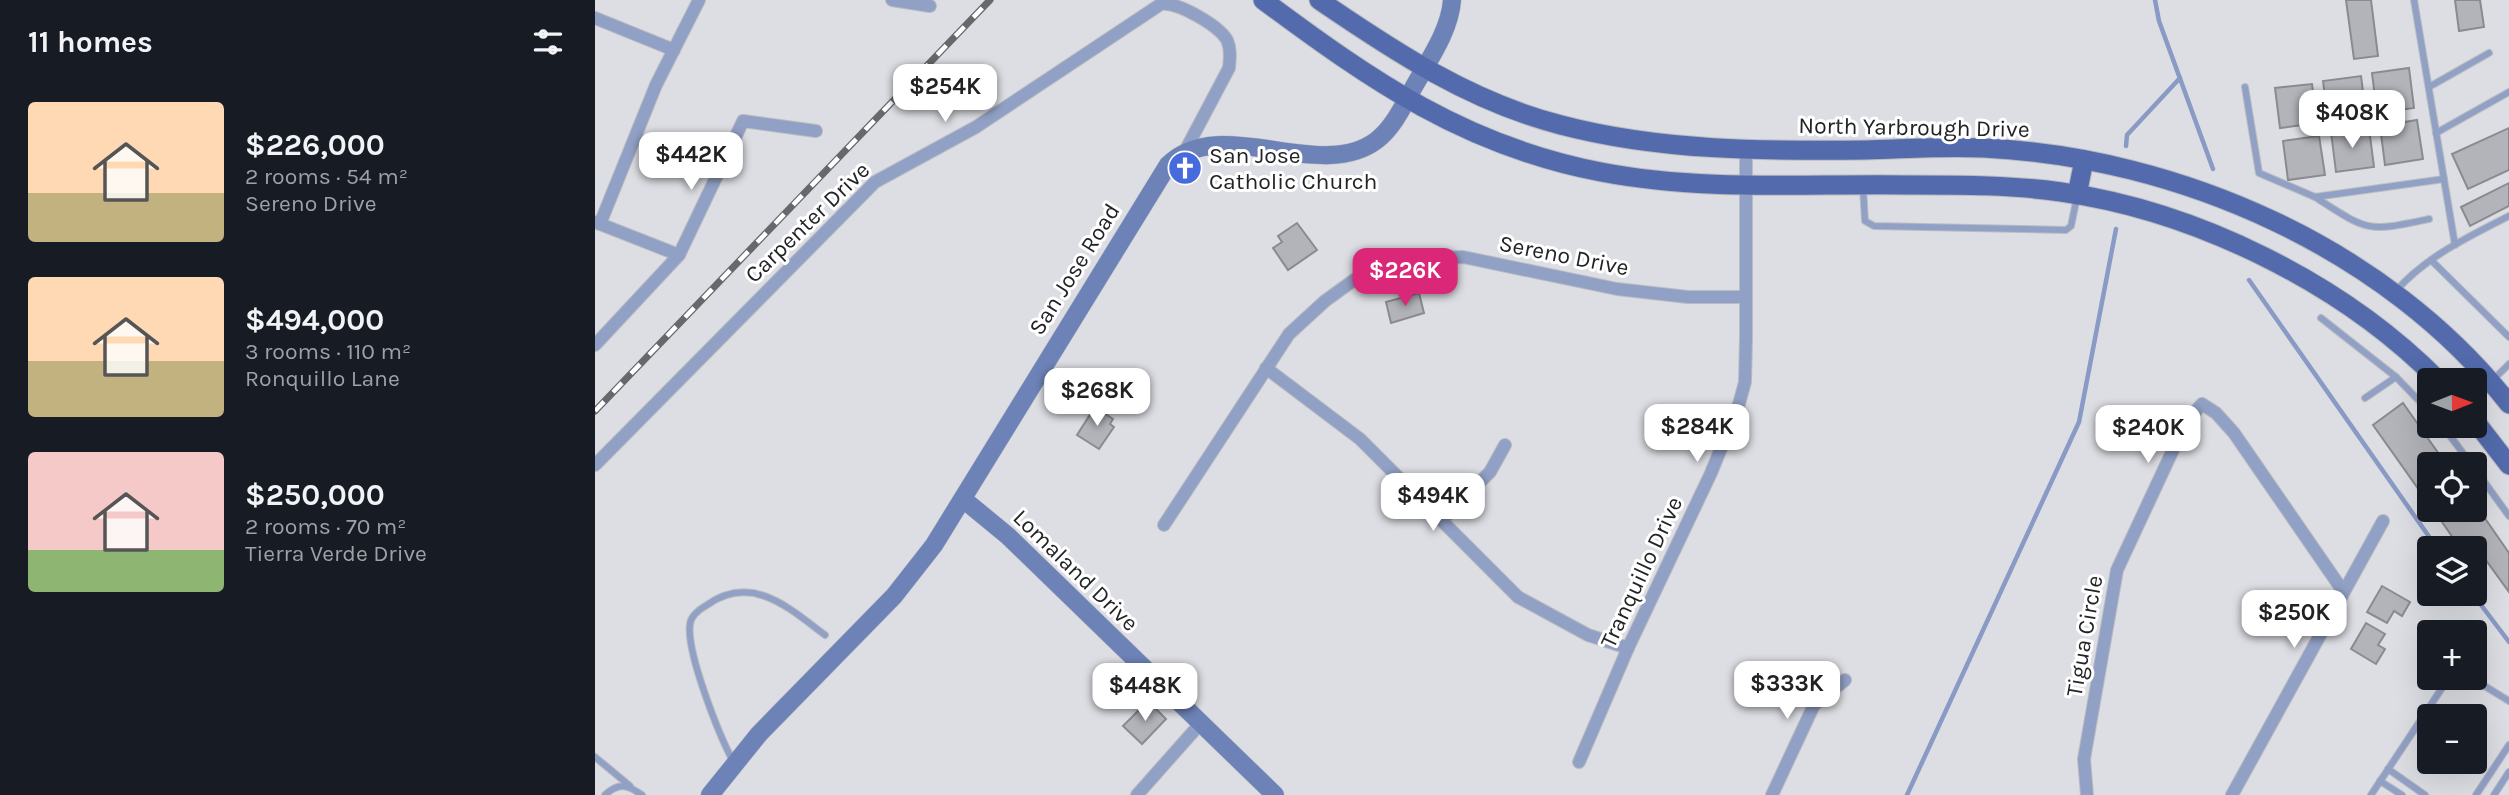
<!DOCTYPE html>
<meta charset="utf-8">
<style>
:root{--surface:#171b24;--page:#20242c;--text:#f1f3f6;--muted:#9ea1a6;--accent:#db2777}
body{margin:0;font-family:Karla,sans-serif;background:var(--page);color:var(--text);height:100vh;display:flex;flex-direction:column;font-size:26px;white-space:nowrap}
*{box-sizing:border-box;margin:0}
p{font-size:23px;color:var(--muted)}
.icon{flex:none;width:38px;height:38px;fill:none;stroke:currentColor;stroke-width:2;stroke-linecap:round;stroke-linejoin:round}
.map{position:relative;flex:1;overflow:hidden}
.drawer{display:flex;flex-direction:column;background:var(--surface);width:595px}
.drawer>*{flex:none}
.needle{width:46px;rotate:89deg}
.tools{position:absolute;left:1822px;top:368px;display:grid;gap:14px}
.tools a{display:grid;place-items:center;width:70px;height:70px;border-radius:7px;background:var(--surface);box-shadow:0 7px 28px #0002;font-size:35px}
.price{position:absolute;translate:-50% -60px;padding:0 16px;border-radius:14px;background:#fff;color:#222;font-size:23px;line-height:46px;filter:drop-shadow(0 2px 4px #0008)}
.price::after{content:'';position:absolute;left:50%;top:42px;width:21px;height:16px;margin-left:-10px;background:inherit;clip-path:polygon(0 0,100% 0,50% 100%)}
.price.selected{background:var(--accent);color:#fff}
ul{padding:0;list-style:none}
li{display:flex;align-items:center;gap:21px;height:175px;padding:0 28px}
li span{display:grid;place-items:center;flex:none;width:196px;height:140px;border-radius:7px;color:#555}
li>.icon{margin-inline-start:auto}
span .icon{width:84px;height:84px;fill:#fffc;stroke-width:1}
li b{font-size:30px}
h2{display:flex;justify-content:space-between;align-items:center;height:84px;padding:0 28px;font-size:30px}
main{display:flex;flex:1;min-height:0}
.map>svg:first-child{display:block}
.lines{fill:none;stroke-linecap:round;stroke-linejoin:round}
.stream{stroke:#899ac4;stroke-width:4.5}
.building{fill:#b2b4b9;stroke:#898b90;stroke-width:2}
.lane-casing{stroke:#bbbcc1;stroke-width:8}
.street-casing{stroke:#bbbcc1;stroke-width:14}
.secondary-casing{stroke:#bbbcc1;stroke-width:19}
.primary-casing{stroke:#bbbcc1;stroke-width:21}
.lane{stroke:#91a0c5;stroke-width:6}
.street{stroke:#91a0c5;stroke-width:12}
.secondary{stroke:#6d82b7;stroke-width:18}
.primary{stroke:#536bac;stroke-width:19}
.rail-casing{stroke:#67686c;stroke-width:7}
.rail{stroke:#fff;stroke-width:4.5;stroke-dasharray:13;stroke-linecap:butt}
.labels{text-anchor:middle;stroke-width:6;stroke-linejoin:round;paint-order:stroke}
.street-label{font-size:23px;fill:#222325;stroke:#fff}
.poi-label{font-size:23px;fill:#222325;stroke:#fff;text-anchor:start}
</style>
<main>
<section class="drawer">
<h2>11 homes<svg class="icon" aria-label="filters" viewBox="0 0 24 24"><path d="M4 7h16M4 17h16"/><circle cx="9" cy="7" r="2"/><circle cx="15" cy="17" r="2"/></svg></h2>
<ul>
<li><span style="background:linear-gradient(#ffd9b3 65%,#c2b280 0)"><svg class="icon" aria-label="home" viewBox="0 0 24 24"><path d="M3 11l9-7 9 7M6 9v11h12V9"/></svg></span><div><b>$226,000</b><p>2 rooms · 54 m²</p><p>Sereno Drive</p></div></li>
<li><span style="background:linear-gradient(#ffd9b3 60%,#c2b280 0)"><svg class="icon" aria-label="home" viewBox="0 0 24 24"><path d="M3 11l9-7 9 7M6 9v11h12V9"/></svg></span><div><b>$494,000</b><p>3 rooms · 110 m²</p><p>Ronquillo Lane</p></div></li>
<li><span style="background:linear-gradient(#f6c9c9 70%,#8fb573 0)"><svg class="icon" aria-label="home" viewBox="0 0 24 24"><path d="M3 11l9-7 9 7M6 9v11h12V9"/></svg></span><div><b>$250,000</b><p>2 rooms · 70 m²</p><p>Tierra Verde Drive</p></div></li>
</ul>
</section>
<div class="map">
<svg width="1914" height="795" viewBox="0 0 1914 795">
<rect width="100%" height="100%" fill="#dcdee3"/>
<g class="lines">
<g class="stream">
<path d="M1560 0 1564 21 1618 169"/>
<path d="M1531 146 1532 135 1585 78"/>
<path d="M1654 280 1842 548"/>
<path d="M1877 593 1914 642"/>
<path d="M1312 795 1484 422 1521 229"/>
</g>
</g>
<g class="building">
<path d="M1751 0H1776L1783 56 1759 59Z"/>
<path d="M1860 0H1885L1889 27 1864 31Z"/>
<path d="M1814 68 1819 108 1782 113 1777 73Z"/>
<path d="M1766 76 1771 115 1733 120 1728 81Z"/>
<path d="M1717 84 1722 123 1685 128 1680 88Z"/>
<path d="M1822 120 1828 159 1790 165 1785 126Z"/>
<path d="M1774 128 1779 167 1741 172 1736 132Z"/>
<path d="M1914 128V170L1873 189 1857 154Z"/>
<path d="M1724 136 1730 175 1693 180 1688 141Z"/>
<path d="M1914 183V206L1875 226 1866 207Z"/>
<path d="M702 223 722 250 693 270 678 248 687 242 683 236Z"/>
<path d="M824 293 829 313 796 323 791 302Z"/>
<path d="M1808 403 1851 464H1834V504L1778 425Z"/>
<path d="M500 407 518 419 515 424 519 427 504 449 482 435Z"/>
<path d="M1880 504 1914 553V592L1890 559 1880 566V548H1865L1838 509H1880Z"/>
<path d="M1787 586 1815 602 1807 616 1799 611 1792 623 1772 612Z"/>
<path d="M1771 623 1790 634 1783 645 1790 649 1781 664 1756 649Z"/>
<path d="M553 701 571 719 547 744 528 726Z"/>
</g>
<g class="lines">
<g class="lane-casing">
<g id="lane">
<path d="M1819 0 1860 245"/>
<path d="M1650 87 1664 173 1720 197 1849 179"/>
<path d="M1834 87 1894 53"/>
<path d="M1841 133 1914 92"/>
<path d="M1268 187 1270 221 1279 226 1471 230 1476 226 1482 197"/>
<path d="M1720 197C1774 232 1772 232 1834 219"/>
<path d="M1836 260 1914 337"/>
<path d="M1800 292C1830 257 1873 237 1914 216"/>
<path d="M1726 318 1801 377"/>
<path d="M1898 380 1914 364"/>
<path d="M1770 398 1801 377 1834 411"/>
<path d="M1847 425 1876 464"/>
<path d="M1880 469 1914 516"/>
<path d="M1875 677 1914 701"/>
<path d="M0 757 35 786"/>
<path d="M138 761C124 735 91 652 95 624 96 615 105 609 112 605 157 573 194 608 230 635"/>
<path d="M1793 769 1830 795"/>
<path d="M1785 781 1807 795"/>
<path d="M10 795C24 782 33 785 47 795"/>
<path d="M1776 795 1849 685 1858 677"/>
<path d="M1881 795 1914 745"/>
<path d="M1899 795 1914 772"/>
</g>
</g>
<g class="street-casing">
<g id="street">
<path d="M297 0 335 6"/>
<path d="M0 18 79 50"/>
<path d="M0 222 84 255"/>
<path d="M5 224 61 85 104 0"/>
<path d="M0 345 84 255 148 121 221 131"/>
<path d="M671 368 765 439 923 597 993 635 1033 648"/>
<path d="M0 465 280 182 381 127 566 4C583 2 623 25 632 40 636 49 635 58 634 68L590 151"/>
<path d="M848 519 895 472 910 445"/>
<path d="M569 525 694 334 730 301 759 280 802 265 833 258 868 257 1022 289 1093 297H1150"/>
<path d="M984 762 1033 648 1116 473 1144 404 1150 382 1151 338V149"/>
<path d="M542 795 605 724"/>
<path d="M1177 795 1219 705 1250 680"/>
<path d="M1492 795 1489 759 1522 570 1591 422 1607 404 1621 413 1639 433 1748 591"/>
<path d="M1637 795 1788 521"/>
</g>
</g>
<g class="secondary-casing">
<g id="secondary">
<path d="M368 499 413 536 680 795"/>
<path d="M115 795 164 734 299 596 339 545 573 165C626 113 725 184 782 140 800 126 810 102 821 83 836 57 855 29 857 0"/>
</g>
</g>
<g class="primary-casing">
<g id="primary">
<path d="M668 0C777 81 870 146 1006 172 1110 192 1215 183 1319 185 1367 185 1418 185 1466 192 1601 211 1747 283 1843 380"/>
<path d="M724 0C800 52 876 102 966 125 1065 151 1169 151 1271 150 1310 149 1349 146 1389 148 1583 157 1792 248 1914 404"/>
<path d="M1482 195 1489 160"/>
<path d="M1880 421 1914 465"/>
</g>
</g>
<use href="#lane" class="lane"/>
<use href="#street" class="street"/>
<use href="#secondary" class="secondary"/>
<use href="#primary" class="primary"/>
<g class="rail-casing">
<path id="rail" d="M0 411 395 0"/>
</g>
<use href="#rail" class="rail"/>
</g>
<defs>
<g id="church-disc" transform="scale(1.75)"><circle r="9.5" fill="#476add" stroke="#fff"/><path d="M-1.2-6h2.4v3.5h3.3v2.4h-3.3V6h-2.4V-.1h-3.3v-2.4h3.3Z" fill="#fff"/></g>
</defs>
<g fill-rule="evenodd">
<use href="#church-disc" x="590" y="168"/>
</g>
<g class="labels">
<g class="street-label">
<text transform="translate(1319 127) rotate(1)" y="8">North Yarbrough Drive</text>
<text transform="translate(212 222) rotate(-44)" y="8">Carpenter Drive</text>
<text transform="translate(969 255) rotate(11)" y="8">Sereno Drive</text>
<text transform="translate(479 269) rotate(-58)" y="8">San Jose Road</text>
<text transform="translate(481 570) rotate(44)" y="8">Lomaland Drive</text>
<text transform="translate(1046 572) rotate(-65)" y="8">Tranquillo Drive</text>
<text transform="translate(1489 636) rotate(-80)" y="8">Tigua Circle</text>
</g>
<g class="poi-label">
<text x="614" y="163">San Jose<tspan x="614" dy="26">Catholic Church</tspan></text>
</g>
</g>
</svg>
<div class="tools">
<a><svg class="needle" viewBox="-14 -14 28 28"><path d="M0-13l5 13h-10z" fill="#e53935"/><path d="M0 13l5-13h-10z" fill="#9ea1a6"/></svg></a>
<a><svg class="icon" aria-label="locate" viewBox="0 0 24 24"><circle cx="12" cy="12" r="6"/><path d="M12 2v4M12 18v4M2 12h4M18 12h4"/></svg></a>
<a><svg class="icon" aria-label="layers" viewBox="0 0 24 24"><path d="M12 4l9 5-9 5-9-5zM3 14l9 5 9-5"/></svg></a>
<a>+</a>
<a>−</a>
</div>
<b class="price" style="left:350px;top:124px">$254K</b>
<b class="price" style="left:1757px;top:150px">$408K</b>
<b class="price" style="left:96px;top:192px">$442K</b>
<b class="price selected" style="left:810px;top:308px">$226K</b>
<b class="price" style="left:502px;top:428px">$268K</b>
<b class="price" style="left:1102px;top:464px">$284K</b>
<b class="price" style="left:1553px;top:465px">$240K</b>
<b class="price" style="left:838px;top:533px">$494K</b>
<b class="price" style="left:1699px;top:650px">$250K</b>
<b class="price" style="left:1192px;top:721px">$333K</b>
<b class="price" style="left:550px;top:723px">$448K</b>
</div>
</main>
